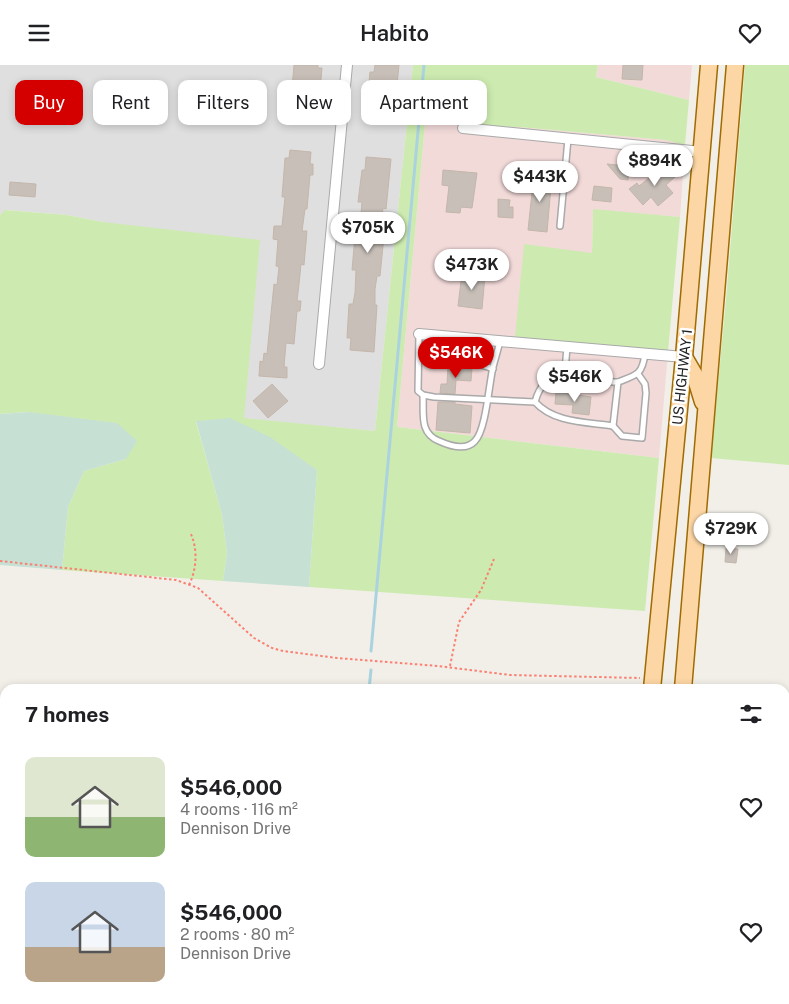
<!DOCTYPE html>
<meta charset="utf-8">
<style>
:root{--surface:#fff;--page:#f6f6f6;--text:#202124;--muted:#757577;--accent:#d40000}
body{margin:0;font-family:"Public Sans",sans-serif;background:var(--page);color:var(--text);height:100vh;display:flex;flex-direction:column;font-size:19px;white-space:nowrap}
*{box-sizing:border-box;margin:0}
p{font-size:16px;color:var(--muted)}
.icon{flex:none;width:28px;height:28px;fill:none;stroke:currentColor;stroke-width:2;stroke-linecap:round;stroke-linejoin:round}
.map{position:relative;flex:1;overflow:hidden}
.details{position:absolute;left:0px;top:619px;width:790px;height:321px;display:flex;flex-direction:column;background:var(--surface);border-radius:15px 15px 0 0;box-shadow:0 2px 8px #0003}
.details>*{flex:none}
.hud{position:absolute;left:15px;top:15px;width:500px;height:45px;display:flex;gap:10px}
.price{position:absolute;translate:-50% -42px;padding:0 11px;border-radius:18px;background:#fff;color:#222;font-size:16px;line-height:32px;filter:drop-shadow(0 1px 2px #0008)}
.price::after{content:'';position:absolute;left:50%;top:30px;width:15px;height:11px;margin-left:-8px;background:inherit;clip-path:polygon(0 0,100% 0,50% 100%)}
.price.on{background:var(--accent);color:#fff}
ul{padding:0;list-style:none}
li{display:flex;align-items:center;gap:15px;height:125px;padding:0 25px}
li span{display:grid;place-items:center;flex:none;width:140px;height:100px;border-radius:10px;color:#555}
li>.icon{margin-inline-start:auto}
span .icon{width:60px;height:60px;fill:#fffc;stroke-width:1}
li b{font-size:21px}
h2{display:flex;justify-content:space-between;align-items:center;height:60px;padding:0 25px;font-size:21px}
.chip{padding:0 18px;border-radius:10px;background:var(--surface);box-shadow:0 2px 8px #0003;font-size:18px;line-height:45px}
.chip.on{background:var(--accent);color:#fff}
header{display:flex;justify-content:space-between;align-items:center;height:65px;padding:0 25px;background:var(--surface);font-size:22px;font-weight:600}
.map>svg:first-child{display:block}
.residential{fill:#e0dfdf}
.commercial{fill:#f2dad9}
.grass{fill:#cdebb0}
.wetland{fill:#c6e0d4}
.water{fill:#aad3df}
.lines{fill:none;stroke-linecap:round;stroke-linejoin:round}
.stream{stroke:#aad3df;stroke-width:3}
.building{fill:#c7bfb8;stroke:#c4b6ab}
.service-casing{stroke:#a9a9a9;stroke-width:8}
.minor-casing{stroke:#a9a9a9;stroke-width:12}
.primary-casing{stroke:#a06b00;stroke-width:19}
.path{stroke:#fa8072;stroke-width:2;stroke-dasharray:2.5 2.5;stroke-linecap:butt}
.service{stroke:#fff;stroke-width:5}
.minor{stroke:#fff;stroke-width:10}
.primary{stroke:#fcd6a4;stroke-width:16}
.labels{text-anchor:middle;stroke-width:5;stroke-linejoin:round;paint-order:stroke}
.street-label{font-size:14px;fill:#222;stroke:#fff}
</style>
<header><svg class="icon" aria-label="menu" viewBox="0 0 24 24"><path d="M4 6h16M4 12h16M4 18h16"/></svg>Habito<svg class="icon" aria-label="heart" viewBox="0 0 24 24"><path d="M12 20l-8-8c-3-5 5-10 8-4 3-6 11-1 8 4z"/></svg></header>
<div class="map">
<svg width="789" height="939" viewBox="0 0 789 939">
<rect width="100%" height="100%" fill="#f2efe9"/>
<g class="residential">
<path d="M0 0H413L375 366 244 354 103 157 67 150 6 145 0 150Z"/>
<path d="M0 921H5V935H163L208 939H0Z"/>
</g>
<g class="commercial">
<path d="M598 0H692L689 35 596 12Z"/>
<path d="M425 59 519 62 666 75 685 80 680 152 593 145 592 188 668 287 659 393 397 362Z"/>
</g>
<g class="grass">
<path d="M413 0H598L596 12 689 35 685 80 666 75 519 62 425 59 397 362 659 393 645 546 309 522 317 405 196 357 222 450 227 488 223 516 62 505 68 442 84 406 126 394 29 347 0 349V150L5 145 67 150 103 157 260 175 244 353 375 366Z"/>
<path d="M745 0H789V400L711 393 726 235Z"/>
<path d="M593 144 680 152 668 287 515 272 524 179 592 188Z"/>
</g>
<g class="wetland">
<path d="M29 347 117 358 137 376 126 394 84 406 68 442 62 505 0 500V349Z"/>
<path d="M230 353 270 372 317 405 309 522 223 516 227 488 222 450 196 356Z"/>
</g>
<rect class="water" x="0" y="662" width="5" height="224"/>
<g class="lines">
<g class="stream">
<path d="M371 586 424 0"/>
<path d="M369 624 371 605"/>
<path d="M219 935 258 939"/>
</g>
</g>
<g class="building">
<path d="M294 0H318V3H322L319 36 315 35 314 47 293 45 294 35H291Z"/>
<path d="M375 0H399L397 20 369 18 370 7H374Z"/>
<path d="M623 0H643L642 15 622 14Z"/>
<path d="M290 85 311 87 310 99H313V110H310L307 144H305L302 166H307L304 200 301 199 299 219 297 236H301L300 246H297L294 279 286 278 284 302H287V313L259 311 260 296 263 297 264 288 267 289 274 219 277 220 279 202 276 201 278 175 273 174 274 161H282L285 132H282L285 93H289Z"/>
<path d="M366 92 391 94 386 144 383 143 381 162V171H384L380 211H377L375 224V240H377L374 287 350 285 351 273H347L349 239H353L355 228 356 205H352L355 171 359 172 361 149 362 137H358L362 105H365Z"/>
<path d="M662 97 675 112 666 120 673 128 658 141 651 132 643 140 629 124 637 118 639 121 658 106 655 103Z"/>
<path d="M607 99 629 101 628 115 620 114Z"/>
<path d="M443 105 477 108 472 143 461 142 460 148 446 147 449 121 442 120Z"/>
<path d="M534 109 552 110 547 167 528 165Z"/>
<path d="M10 117 36 119 35 132 9 130Z"/>
<path d="M594 121 612 123 611 137 592 135Z"/>
<path d="M498 134 510 135 509 142H513V153L498 152Z"/>
<path d="M462 208 485 211 482 244 458 241Z"/>
<path d="M448 301 472 303 471 316 456 315 455 329 440 328 441 319H447Z"/>
<path d="M272 319 288 336 268 353 253 336Z"/>
<path d="M556 327 591 332 589 350 572 348 573 340 555 339Z"/>
<path d="M438 337H455V339L472 341 470 368 436 365Z"/>
<path d="M726 483 738 484 736 498 725 497Z"/>
</g>
<g class="lines">
<g class="service-casing">
<g id="service">
<path d="M560 161 568 74"/>
<path d="M419 269 418 326 423 330 434 332 535 337C554 358 586 357 613 361L618 317C637 310 642 310 645 289"/>
<path d="M458 273C460 298 472 296 493 304"/>
<path d="M567 282 565 306C578 318 601 316 618 317"/>
<path d="M423 330C424 349 419 368 439 376 450 381 466 386 475 376 486 365 489 319 493 302 495 294 498 285 500 276"/>
<path d="M535 337C540 318 548 315 565 306"/>
<path d="M613 361 622 371 642 373 646 328 645 319 638 309"/>
</g>
</g>
<g class="minor-casing">
<g id="minor">
<path d="M463 63 702 87"/>
<path d="M419 269 684 292"/>
<path d="M319 299 347 0"/>
</g>
</g>
<g class="primary-casing">
<g id="primary">
<path d="M684 292 695 311 703 337"/>
<path d="M652 624 684 292 709 0"/>
<path d="M683 624 735 0"/>
<path d="M624 939 625 935"/>
<path d="M655 939V935"/>
</g>
</g>
<g class="path">
<path d="M0 496 176 515 198 523 254 573 272 583 283 586 337 593 438 601 510 610 640 613"/>
<path d="M189 520C197 504 198 483 190 467"/>
<path d="M450 601 459 557 481 525 494 494"/>
</g>
<use href="#service" class="service"/>
<use href="#minor" class="minor"/>
<use href="#primary" class="primary"/>
</g>
<g class="labels">
<g class="street-label">
<text transform="translate(682 312) rotate(-84)" y="5">US HIGHWAY 1</text>
</g>
</g>
</svg>
<b class="price" style="left:655px;top:122px">$894K</b>
<b class="price" style="left:540px;top:138px">$443K</b>
<b class="price" style="left:368px;top:189px">$705K</b>
<b class="price" style="left:472px;top:226px">$473K</b>
<b class="price on" style="left:456px;top:314px">$546K</b>
<b class="price" style="left:575px;top:338px">$546K</b>
<b class="price" style="left:731px;top:490px">$729K</b>
<div class="hud">
<a class="chip on">Buy</a>
<a class="chip">Rent</a>
<a class="chip">Filters</a>
<a class="chip">New</a>
<a class="chip">Apartment</a>
</div>
<section class="details">
<h2>7 homes<svg class="icon" aria-label="filters" viewBox="0 0 24 24"><path d="M4 7h16M4 17h16"/><circle cx="9" cy="7" r="2"/><circle cx="15" cy="17" r="2"/></svg></h2>
<ul>
<li><span style="background:linear-gradient(#dfe7d0 60%,#8fb573 0)"><svg class="icon" aria-label="home" viewBox="0 0 24 24"><path d="M3 11l9-7 9 7M6 9v11h12V9"/></svg></span><div><b>$546,000</b><p>4 rooms · 116 m²</p><p>Dennison Drive</p></div><svg class="icon" aria-label="heart" viewBox="0 0 24 24"><path d="M12 20l-8-8c-3-5 5-10 8-4 3-6 11-1 8 4z"/></svg></li>
<li><span style="background:linear-gradient(#c9d6e8 65%,#b9a48a 0)"><svg class="icon" aria-label="home" viewBox="0 0 24 24"><path d="M3 11l9-7 9 7M6 9v11h12V9"/></svg></span><div><b>$546,000</b><p>2 rooms · 80 m²</p><p>Dennison Drive</p></div><svg class="icon" aria-label="heart" viewBox="0 0 24 24"><path d="M12 20l-8-8c-3-5 5-10 8-4 3-6 11-1 8 4z"/></svg></li>
</ul>
</section>
</div>
